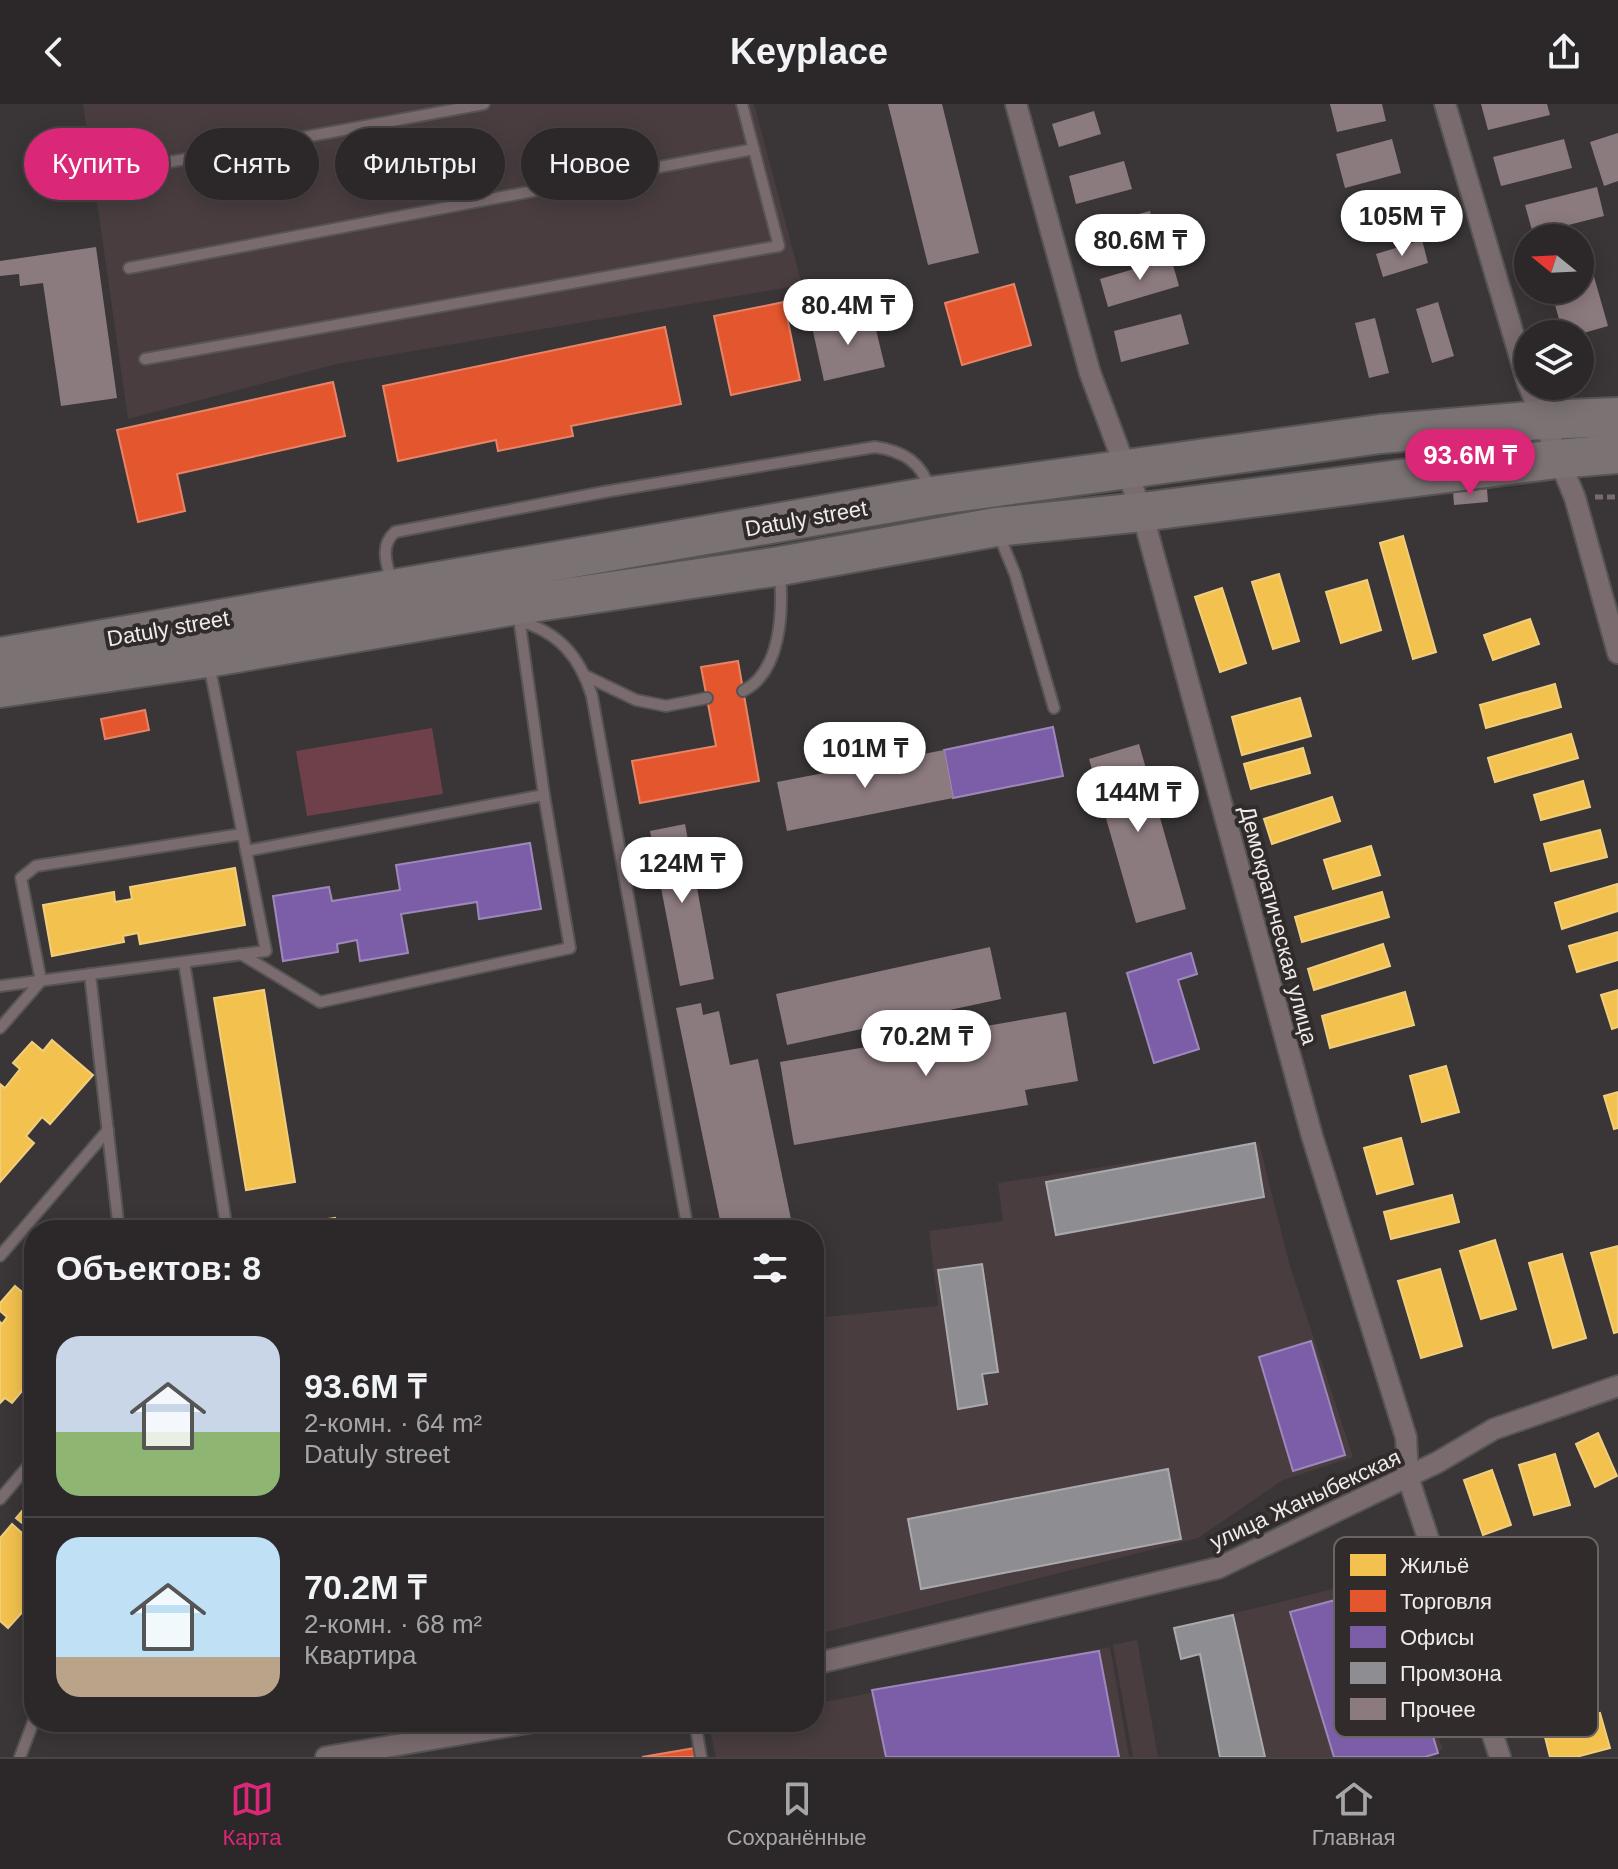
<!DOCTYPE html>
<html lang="ru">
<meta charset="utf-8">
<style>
:root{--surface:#2c2829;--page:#383435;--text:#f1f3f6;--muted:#a6a6a8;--line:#484446;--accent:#db2777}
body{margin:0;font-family:Helvetica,sans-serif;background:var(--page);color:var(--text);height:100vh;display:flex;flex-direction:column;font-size:30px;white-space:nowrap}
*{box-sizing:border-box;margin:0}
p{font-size:26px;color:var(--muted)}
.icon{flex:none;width:44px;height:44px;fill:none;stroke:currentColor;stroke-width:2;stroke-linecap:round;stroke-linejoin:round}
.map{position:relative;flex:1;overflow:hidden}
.panel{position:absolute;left:24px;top:1116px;width:800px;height:512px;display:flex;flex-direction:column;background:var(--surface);border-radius:32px;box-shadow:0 4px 20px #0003,0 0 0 2px var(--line)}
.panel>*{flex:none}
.top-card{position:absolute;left:24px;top:24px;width:800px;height:72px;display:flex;gap:16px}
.needle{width:52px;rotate:288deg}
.buttons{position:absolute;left:1514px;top:120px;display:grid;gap:16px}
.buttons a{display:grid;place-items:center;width:80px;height:80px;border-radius:50%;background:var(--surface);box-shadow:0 4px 20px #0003,0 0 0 2px var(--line);font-size:40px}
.price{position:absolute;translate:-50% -68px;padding:0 18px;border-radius:28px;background:#fff;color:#222;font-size:26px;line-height:52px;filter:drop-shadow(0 2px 4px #0008)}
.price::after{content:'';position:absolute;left:50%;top:48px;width:24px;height:18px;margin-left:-12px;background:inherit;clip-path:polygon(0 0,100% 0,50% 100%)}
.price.active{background:var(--accent);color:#fff}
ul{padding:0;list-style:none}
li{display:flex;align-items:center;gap:24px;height:200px;padding:0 32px}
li+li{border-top:2px solid var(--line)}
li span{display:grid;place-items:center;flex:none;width:224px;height:160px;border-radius:24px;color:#555}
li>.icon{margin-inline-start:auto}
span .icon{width:96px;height:96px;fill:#fffc;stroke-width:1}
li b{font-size:34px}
h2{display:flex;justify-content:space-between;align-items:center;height:96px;padding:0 32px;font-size:34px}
.pill{padding:0 28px;border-radius:36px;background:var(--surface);box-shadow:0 4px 20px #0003,0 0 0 2px var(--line);font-size:28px;line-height:72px}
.pill.active{background:var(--accent);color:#fff}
header{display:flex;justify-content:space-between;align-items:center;height:104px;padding:0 32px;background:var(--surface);font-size:36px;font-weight:700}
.tabs{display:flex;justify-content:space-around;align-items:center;height:112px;border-top:2px solid var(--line);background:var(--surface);font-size:22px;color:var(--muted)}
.tabs a{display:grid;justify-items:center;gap:4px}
.tabs .active{color:var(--accent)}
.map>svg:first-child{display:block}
.built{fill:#493d3f}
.green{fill:#6d404a}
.homes{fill:#f2c14e;stroke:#f1ce7d;stroke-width:2}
.shops{fill:#e4572e;stroke:#e78367;stroke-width:2}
.offices{fill:#7b5ea7;stroke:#9e88bb;stroke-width:2}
.industry{fill:#8d8d92;stroke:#aaa9ad;stroke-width:2}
.building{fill:#8c7b7e}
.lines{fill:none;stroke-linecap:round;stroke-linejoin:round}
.lane-casing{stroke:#565454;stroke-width:14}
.street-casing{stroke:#565454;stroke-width:24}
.highway-casing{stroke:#565454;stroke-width:42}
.path{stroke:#766c6e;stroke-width:5;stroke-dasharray:8 4;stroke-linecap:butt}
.lane{stroke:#7a6b6e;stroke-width:10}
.street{stroke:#7a6b6e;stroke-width:20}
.highway{stroke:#7b7273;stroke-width:38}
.labels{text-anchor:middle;stroke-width:8;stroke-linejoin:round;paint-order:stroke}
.street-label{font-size:22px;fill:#efebeb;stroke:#312b2c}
.key{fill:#312b2c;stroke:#6a6565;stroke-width:2}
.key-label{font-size:22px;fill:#efebeb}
</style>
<header><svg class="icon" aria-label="back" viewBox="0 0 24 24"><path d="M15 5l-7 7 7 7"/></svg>Keyplace<svg class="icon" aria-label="share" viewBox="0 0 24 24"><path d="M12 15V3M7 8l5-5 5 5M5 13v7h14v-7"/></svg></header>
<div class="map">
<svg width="1618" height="1653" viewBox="0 0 1618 1653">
<rect width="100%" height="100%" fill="#3a3637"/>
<g class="built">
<path d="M83 0H754L802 181 336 260 128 315Z"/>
<path d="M1259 1039 1289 1159 1353 1353 1283 1376 1198 1434 814 1531V1214L938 1202 929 1127 1003 1117 998 1079Z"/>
<path d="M1452 1456 1497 1614 1437 1630 1443 1645 1421 1653H1220L1200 1551 1181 1555 1174 1524Z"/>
<path d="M1137 1536 1158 1653H1133L1113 1541Z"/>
<path d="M1110 1543 1129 1653H716L709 1620 814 1618V1600Z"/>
</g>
<path class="green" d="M432 624 443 690 307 712 296 647Z"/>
<g class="homes">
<path d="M1403 432 1436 548 1413 555 1380 439Z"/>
<path d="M1279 470 1299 537 1273 545 1252 478Z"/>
<path d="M1367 476 1381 526 1341 539 1326 488Z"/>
<path d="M1222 484 1246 559 1220 568 1195 493Z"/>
<path d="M1530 515 1539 540 1493 556 1484 531Z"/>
<path d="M1555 580 1561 603 1486 624 1480 601Z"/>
<path d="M1300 594 1311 632 1242 651 1232 613Z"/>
<path d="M1571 630 1578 654 1495 678 1488 654Z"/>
<path d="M1303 644 1310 669 1251 685 1244 660Z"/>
<path d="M1583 677 1590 703 1541 716 1534 691Z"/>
<path d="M1332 693 1340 717 1272 740 1264 715Z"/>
<path d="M1600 726 1607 753 1551 767 1544 740Z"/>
<path d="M1371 742 1380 771 1333 785 1324 756Z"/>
<path d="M235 764 245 821 140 840 138 829 123 832 124 838 52 852 43 801 114 788 115 798 132 795 130 783Z"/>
<path d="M1617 780 1618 807 1562 825 1555 799Z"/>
<path d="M1382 788 1389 813 1302 838 1295 813Z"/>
<path d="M1618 828V856L1577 868 1569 842Z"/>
<path d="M1383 840 1390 862 1314 886 1308 865Z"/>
<path d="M264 886 295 1078 246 1086 214 894Z"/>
<path d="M1618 886V923L1612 925 1601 891Z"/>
<path d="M1405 888 1414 921 1330 944 1322 912Z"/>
<path d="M52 936 93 971 50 1020 42 1013 26 1032 34 1039 0 1078V980L5 984 20 965 13 959 32 938 43 947Z"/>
<path d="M1446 962 1459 1008 1422 1018 1410 972Z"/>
<path d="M1618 988V1024L1614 1025 1604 992Z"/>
<path d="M1401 1034 1413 1080 1377 1090 1364 1044Z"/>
<path d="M1452 1091 1459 1118 1391 1135 1384 1108Z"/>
<path d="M335 1114 337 1126H270V1124Z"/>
<path d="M1495 1136 1516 1205 1481 1215 1460 1147Z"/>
<path d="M1618 1142V1228L1614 1229 1591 1149Z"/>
<path d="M1562 1150 1586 1234 1553 1244 1529 1159Z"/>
<path d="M1440 1165 1462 1242 1421 1254 1398 1177Z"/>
<path d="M15 1182 27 1192 34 1184V1273L12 1299 5 1294 0 1299V1218L2 1220 7 1213 0 1207V1199Z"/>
<path d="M1598 1329 1617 1372 1595 1383 1576 1340Z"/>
<path d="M1555 1350 1570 1401 1534 1411 1519 1361Z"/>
<path d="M1492 1366 1511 1421 1483 1431 1464 1376Z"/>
<path d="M34 1393V1506L32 1509 26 1504 8 1524 0 1517V1434L12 1420 22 1429 27 1423 16 1414Z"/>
<path d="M1600 1609 1610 1644 1576 1653H1550L1543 1625Z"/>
</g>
<g class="shops">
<path d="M1014 180 1031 241 962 261 945 199Z"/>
<path d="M784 198 800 276 731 291 714 212Z"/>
<path d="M665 223 681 300 571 322 573 332 498 347 496 336 398 357 383 282Z"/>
<path d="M333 278 345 332 177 370 185 407 138 418 117 326Z"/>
<path d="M738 557 759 677 640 699 632 657 716 642 701 563Z"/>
<path d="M145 606 149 626 105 635 101 615Z"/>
<path d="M695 1644 696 1653H642Z"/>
</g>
<g class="offices">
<path d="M1053 623 1063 672 953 694 944 646Z"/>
<path d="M530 739 541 805 479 815 477 798 401 810 408 849 360 857 357 836 337 840 338 848 283 857 273 792 329 783 332 797 400 786 396 761Z"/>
<path d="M1191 849 1197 870 1178 876 1199 945 1154 959 1127 869Z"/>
<path d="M1311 1237 1345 1351 1293 1367 1259 1253Z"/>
<path d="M1388 1482 1438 1649 1425 1653H1334L1290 1508Z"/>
<path d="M1099 1547 1119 1653H886L872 1586Z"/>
</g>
<g class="industry">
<path d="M1255 1039 1264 1093 1056 1131 1046 1078Z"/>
<path d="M982 1160 998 1268 982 1270 987 1300 958 1305 938 1166Z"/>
<path d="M1168 1365 1181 1435 921 1485 908 1415Z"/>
<path d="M1233 1511 1265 1653H1220L1200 1550 1181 1555 1174 1524Z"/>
</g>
<g class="building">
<path d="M888 0H942L979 149 928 161Z"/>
<path d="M1330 0H1382L1386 17 1337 28Z"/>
<path d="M1481 0H1547L1550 11 1488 26Z"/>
<path d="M1094 7 1101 30 1059 43 1052 20Z"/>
<path d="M1618 29V77L1604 82 1590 38Z"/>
<path d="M1392 35 1401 69 1345 84 1336 50Z"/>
<path d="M1564 35 1572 64 1501 82 1493 53Z"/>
<path d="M1124 57 1132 85 1076 100 1069 72Z"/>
<path d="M1597 83 1604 112 1533 130 1525 101Z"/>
<path d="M1406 86 1413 114 1355 128 1349 100Z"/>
<path d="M1150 107 1157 132 1091 148 1085 124Z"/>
<path d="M1422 136 1428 159 1383 173 1376 150Z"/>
<path d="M1585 141 1608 222 1580 230H1563L1551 186H1580V143Z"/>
<path d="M96 143 117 294 61 302 43 179 20 182 19 170 0 172V157Z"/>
<path d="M1171 154 1179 182 1108 203 1100 175Z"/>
<path d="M1438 198 1454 252 1432 259 1416 205Z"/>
<path d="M872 209 885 263 824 277 812 223Z"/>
<path d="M1181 210 1189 240 1121 258 1114 227Z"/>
<path d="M1375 214 1389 269 1369 274 1355 219Z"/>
<path d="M1487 385 1488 398 1454 401 1453 387Z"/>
<path d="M1139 640 1186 805 1136 819 1089 655Z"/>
<path d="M944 646 953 694 787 727 777 678Z"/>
<path d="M685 720 714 875 680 882 650 727Z"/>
<path d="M990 843 1001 895 787 941 776 890Z"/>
<path d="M701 899 703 911 719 907 730 961 758 955 792 1120 765 1126H722L676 904Z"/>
<path d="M1066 908 1078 977 1025 986 1028 1001 794 1041 780 958Z"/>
</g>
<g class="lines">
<g class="lane-casing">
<g id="lane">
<path d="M115 68 484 0"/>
<path d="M129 164 754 45"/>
<path d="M145 255 779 142 742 0"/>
<path d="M999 431 1015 470 1054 604"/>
<path d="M392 479C387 461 379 442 395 428L604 388 875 343C904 347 922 359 930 386"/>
<path d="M519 517C559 528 580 553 592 592L688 1126"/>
<path d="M586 572 636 596 666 602 707 594"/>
<path d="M743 587C781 568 783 508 780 471"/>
<path d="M246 747 544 691"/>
<path d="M241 850 320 898 570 844 544 691 518 507"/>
<path d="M184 858 227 1126"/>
<path d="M90 870 119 1126"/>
<path d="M0 882 266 847 209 560"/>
<path d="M0 924 41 877 21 774 36 762 242 730"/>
<path d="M0 1152 108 1026"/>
<path d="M0 1395 34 1355"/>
<path d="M695 1618 701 1653"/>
<path d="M20 1653 34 1616"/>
</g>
</g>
<g class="street-casing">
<g id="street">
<path d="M1016 0 1090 269 1142 408 1312 1032 1406 1333 1408 1373 1500 1653"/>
<path d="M1445 0 1528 280"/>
<path d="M1529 282 1575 394 1618 549"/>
<path d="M814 1560 1218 1464 1438 1358 1494 1325 1618 1282"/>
<path d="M326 1653 533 1618"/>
</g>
</g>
<g class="highway-casing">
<g id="highway">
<path d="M0 553 932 392 1380 330 1541 316 1618 313"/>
<path d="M0 584 207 554 517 501 780 462 996 423 1142 408 1557 355 1618 350"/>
</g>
</g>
<path class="path" d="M1595 393H1618"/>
<use href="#lane" class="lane"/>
<use href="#street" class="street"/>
<use href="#highway" class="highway"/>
</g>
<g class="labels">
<g class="street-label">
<text transform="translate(806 414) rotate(-10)" y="8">Datuly street</text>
<text transform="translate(168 524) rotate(-10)" y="8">Datuly street</text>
<text transform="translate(1279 821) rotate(75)" y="8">Демократическая улица</text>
<text transform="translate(1305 1395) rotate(-25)" y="8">улица Жаныбекская</text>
</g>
</g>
<rect x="1334" y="1433" width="264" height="200" rx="12" class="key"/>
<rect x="1350" y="1450" width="36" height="22" fill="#f2c14e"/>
<rect x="1350" y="1486" width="36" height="22" fill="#e4572e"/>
<rect x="1350" y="1522" width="36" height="22" fill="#7b5ea7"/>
<rect x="1350" y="1558" width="36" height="22" fill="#8d8d92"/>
<rect x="1350" y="1594" width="36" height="22" fill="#8c7b7e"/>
<g class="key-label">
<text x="1400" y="1469">Жильё</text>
<text x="1400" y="1505">Торговля</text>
<text x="1400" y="1541">Офисы</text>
<text x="1400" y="1577">Промзона</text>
<text x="1400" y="1613">Прочее</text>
</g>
</svg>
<div class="buttons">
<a><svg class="needle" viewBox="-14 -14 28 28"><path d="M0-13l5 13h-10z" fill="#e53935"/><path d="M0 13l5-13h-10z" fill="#a6a6a8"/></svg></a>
<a><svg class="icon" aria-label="layers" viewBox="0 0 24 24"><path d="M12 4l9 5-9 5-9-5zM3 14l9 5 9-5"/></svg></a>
</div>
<b class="price" style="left:1402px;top:154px">105M ₸</b>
<b class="price" style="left:1140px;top:178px">80.6M ₸</b>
<b class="price" style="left:848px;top:243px">80.4M ₸</b>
<b class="price active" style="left:1470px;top:393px">93.6M ₸</b>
<b class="price" style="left:865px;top:686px">101M ₸</b>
<b class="price" style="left:1138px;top:730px">144M ₸</b>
<b class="price" style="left:682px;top:801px">124M ₸</b>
<b class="price" style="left:926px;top:974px">70.2M ₸</b>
<div class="top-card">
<a class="pill active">Купить</a>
<a class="pill">Снять</a>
<a class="pill">Фильтры</a>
<a class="pill">Новое</a>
</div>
<section class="panel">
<h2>Объектов: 8<svg class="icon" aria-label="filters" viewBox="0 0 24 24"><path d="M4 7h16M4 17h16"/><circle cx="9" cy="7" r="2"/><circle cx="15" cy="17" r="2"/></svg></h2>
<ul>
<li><span style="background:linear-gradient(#c9d6e8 60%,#8fb573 0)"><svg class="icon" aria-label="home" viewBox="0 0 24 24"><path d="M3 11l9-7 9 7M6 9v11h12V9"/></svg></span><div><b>93.6M ₸</b><p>2-комн. · 64 m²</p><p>Datuly street</p></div></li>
<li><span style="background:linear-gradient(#bfe0f5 75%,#b9a48a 0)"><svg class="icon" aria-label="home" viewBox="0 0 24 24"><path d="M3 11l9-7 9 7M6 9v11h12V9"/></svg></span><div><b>70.2M ₸</b><p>2-комн. · 68 m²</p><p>Квартира</p></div></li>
</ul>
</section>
</div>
<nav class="tabs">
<a class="active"><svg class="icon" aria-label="map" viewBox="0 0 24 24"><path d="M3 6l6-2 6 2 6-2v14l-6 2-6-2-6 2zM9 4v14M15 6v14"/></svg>Карта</a>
<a><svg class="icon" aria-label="saved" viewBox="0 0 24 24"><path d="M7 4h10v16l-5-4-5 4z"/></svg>Сохранённые</a>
<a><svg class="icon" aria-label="home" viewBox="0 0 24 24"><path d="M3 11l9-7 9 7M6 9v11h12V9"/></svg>Главная</a>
</nav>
